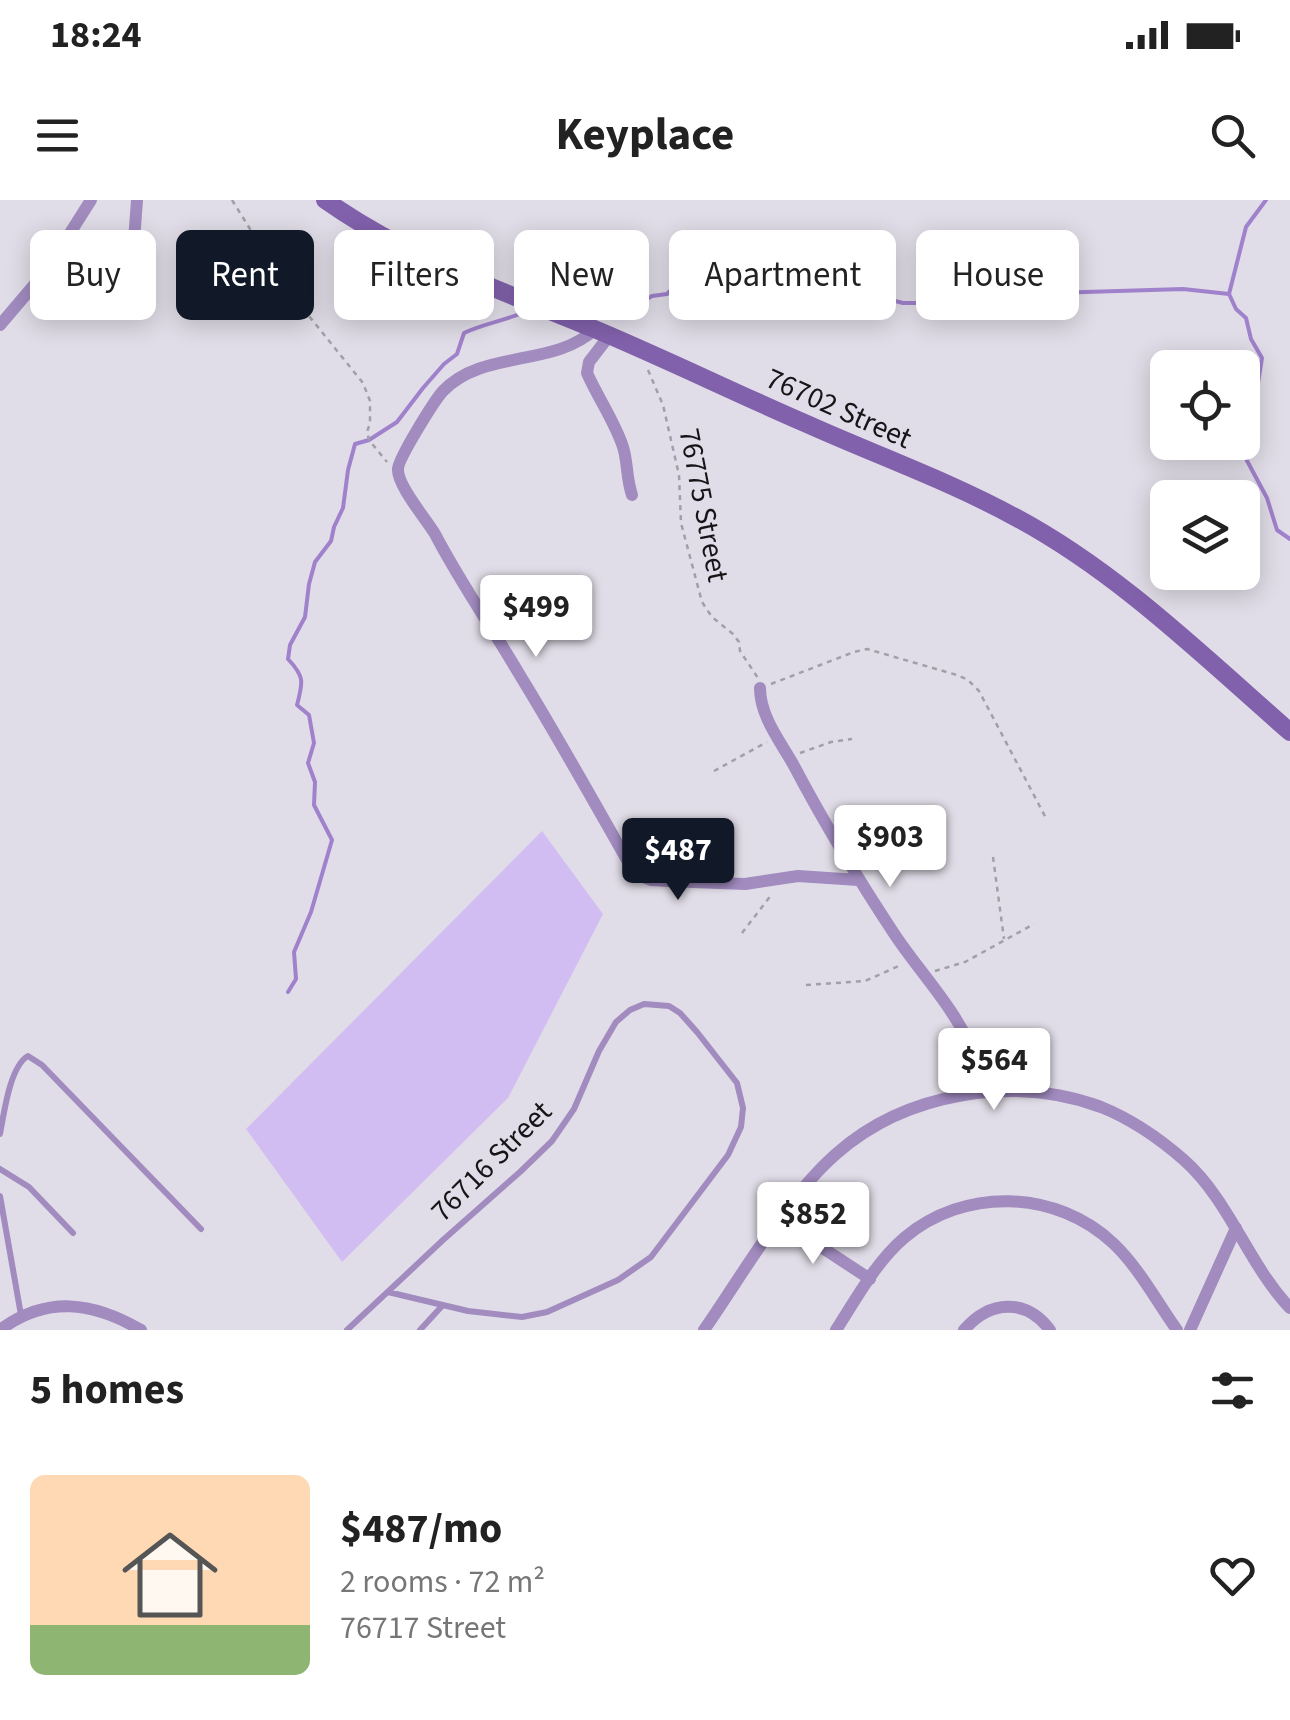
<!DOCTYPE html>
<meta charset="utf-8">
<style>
:root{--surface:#fff;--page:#f6f6f6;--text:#222;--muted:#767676;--accent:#111827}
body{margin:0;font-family:"Source Sans 3",sans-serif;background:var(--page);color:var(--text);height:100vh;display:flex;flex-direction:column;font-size:38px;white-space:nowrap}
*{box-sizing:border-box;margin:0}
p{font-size:32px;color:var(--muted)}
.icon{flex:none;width:55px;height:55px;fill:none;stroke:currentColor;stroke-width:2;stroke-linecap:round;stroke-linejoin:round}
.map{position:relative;height:1130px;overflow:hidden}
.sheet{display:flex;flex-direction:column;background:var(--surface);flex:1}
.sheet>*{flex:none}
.guide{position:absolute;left:30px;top:30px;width:1230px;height:90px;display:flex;gap:20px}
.buttons{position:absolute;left:1150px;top:150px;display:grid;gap:20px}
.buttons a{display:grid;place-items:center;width:110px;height:110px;border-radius:15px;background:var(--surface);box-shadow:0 5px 25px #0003;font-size:50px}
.price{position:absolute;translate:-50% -85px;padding:0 22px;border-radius:10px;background:#fff;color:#222;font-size:32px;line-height:65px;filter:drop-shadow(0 2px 5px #0008)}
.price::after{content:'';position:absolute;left:50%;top:60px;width:30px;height:22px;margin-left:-15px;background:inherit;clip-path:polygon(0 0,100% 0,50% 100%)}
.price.active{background:var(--accent);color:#fff}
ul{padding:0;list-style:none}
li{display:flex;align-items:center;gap:30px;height:250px;padding:0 30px}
li span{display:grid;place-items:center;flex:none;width:280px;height:200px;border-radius:15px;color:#555}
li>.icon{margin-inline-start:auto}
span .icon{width:120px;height:120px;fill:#fffc;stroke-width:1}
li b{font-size:42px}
h2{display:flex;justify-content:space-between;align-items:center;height:120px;padding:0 30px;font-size:42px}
.tag{padding:0 35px;border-radius:15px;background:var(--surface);box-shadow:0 5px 25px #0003;font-size:35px;line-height:90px}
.tag.active{background:var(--accent);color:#fff}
.status{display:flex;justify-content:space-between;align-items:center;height:70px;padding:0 50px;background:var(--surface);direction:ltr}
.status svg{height:28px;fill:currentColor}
header{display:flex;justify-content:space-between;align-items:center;height:130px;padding:0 30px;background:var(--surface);font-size:45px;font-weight:700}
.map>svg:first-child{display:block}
.green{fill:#d2bdf2}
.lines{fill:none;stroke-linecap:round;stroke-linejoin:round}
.stream{stroke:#a081cb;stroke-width:4}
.path{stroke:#a29fa8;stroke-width:2.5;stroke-dasharray:5 5;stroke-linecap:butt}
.lane{stroke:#a18bbf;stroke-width:6}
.street{stroke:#a18bbf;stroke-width:12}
.secondary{stroke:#8261ac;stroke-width:18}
.labels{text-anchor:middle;stroke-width:8;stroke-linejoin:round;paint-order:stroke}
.street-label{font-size:30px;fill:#151417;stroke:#e1dde8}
</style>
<div class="status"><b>18:24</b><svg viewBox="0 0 49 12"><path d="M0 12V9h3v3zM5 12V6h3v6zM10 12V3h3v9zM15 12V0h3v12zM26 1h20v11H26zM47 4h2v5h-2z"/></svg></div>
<header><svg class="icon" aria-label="menu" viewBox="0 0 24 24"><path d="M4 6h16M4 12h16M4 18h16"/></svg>Keyplace<svg class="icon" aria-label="search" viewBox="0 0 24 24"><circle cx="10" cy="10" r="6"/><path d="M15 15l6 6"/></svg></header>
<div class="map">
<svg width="1290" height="1130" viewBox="0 0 1290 1130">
<rect width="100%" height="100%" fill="#e1dde8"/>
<path class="green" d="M542 631 603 714 508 898 342 1062 246 929Z"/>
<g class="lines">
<g class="stream">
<path d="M535 93 552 77 560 76V82L567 93 608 101 647 99 652 96 667 94 671 90 685 85 738 87 768 101 799 97 801 93 825 88H832L844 83 849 89 903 103H949L998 108 1028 105 1053 93 1183 89 1229 94"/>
<path d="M1242 178 1258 183 1262 158 1251 139 1246 118 1236 109 1229 94 1246 27 1266 0"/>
<path d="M1237 242 1267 298 1277 330 1290 339"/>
<path d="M288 792 296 779 294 752 311 712 332 640 314 605 315 582 308 563 314 543 309 515 297 505C303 482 305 477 288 459L290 445 305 417 309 384 315 362 331 341 334 327 343 308 348 270 355 244 369 240 397 222 423 188 444 164 457 154 464 133C483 124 503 121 522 113"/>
</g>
<g class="path">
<path d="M232 0 288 90 363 183 370 201V223L367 232 369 240 387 262"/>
<path d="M648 170 663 205 679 275 681 323 702 402 712 417 733 434 739 442 740 451 758 478"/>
<path d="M771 484 854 452 867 449 957 475 968 480 979 491 1047 620"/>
<path d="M800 553 831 542 852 539"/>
<path d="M714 571 767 542"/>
<path d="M993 657 1004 739"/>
<path d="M742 733 772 694"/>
<path d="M935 771 965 762 1034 724"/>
<path d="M806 785 865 781 901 765"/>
</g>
<g class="lane">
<path d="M0 934C4 913 10 866 28 856L42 865 201 1029"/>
<path d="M0 969 29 987 73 1033"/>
<path d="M0 996 21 1115"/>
<path d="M347 1130 443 1040 520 972 552 941 574 909 599 851 616 822 630 810 644 804 669 806 680 813 697 832 737 883 743 908 741 927 728 955 651 1057 618 1080 547 1112 522 1117 468 1111 388 1092"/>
<path d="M420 1130 442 1106"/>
</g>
<g class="street">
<path d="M134 41 137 0"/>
<path d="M0 125 46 71 91 0"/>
<path d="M595 129C554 168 483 149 443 191 434 201 398 259 398 269 397 285 426 319 435 334 461 384 493 429 521 477 559 539 595 604 631 667L641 676 651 680 667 681 745 684 798 676 858 680"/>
<path d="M609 136 589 162 587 173C598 198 615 222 623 247 628 263 626 277 632 295"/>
<path d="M760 488C760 516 780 541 793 564 824 623 858 679 895 735 921 774 957 810 974 855 979 867 981 880 983 892"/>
<path d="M780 1020 870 1079"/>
<path d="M0 1130C47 1095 93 1102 141 1130"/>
<path d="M704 1130C743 1074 786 998 836 954 906 892 1014 875 1101 907 1131 919 1160 939 1184 960 1230 1001 1248 1064 1290 1108"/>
<path d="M836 1130C856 1099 876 1062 904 1038 964 987 1056 989 1114 1044 1139 1068 1157 1102 1177 1130"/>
<path d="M964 1130C990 1100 1026 1098 1050 1130"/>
<path d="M1190 1130 1236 1028"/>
</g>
<path class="secondary" d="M325 0C407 58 500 90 592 128 664 158 735 193 807 224 876 255 949 281 1015 317 1118 372 1203 456 1290 532"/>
</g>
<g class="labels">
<g class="street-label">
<text transform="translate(839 208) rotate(24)" y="10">76702 Street</text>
<text transform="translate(704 305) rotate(79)" y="10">76775 Street</text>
<text transform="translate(491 961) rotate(-45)" y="10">76716 Street</text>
</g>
</g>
</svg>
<div class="buttons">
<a><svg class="icon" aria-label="locate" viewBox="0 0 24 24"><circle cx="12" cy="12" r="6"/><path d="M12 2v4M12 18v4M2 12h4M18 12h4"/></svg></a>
<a><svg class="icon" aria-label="layers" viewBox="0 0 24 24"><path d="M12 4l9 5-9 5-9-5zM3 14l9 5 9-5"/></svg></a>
</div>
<b class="price" style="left:536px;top:460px">$499</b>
<b class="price" style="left:890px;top:690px">$903</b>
<b class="price active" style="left:678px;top:703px">$487</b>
<b class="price" style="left:994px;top:913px">$564</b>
<b class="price" style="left:813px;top:1067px">$852</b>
<div class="guide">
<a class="tag">Buy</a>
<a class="tag active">Rent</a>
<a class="tag">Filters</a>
<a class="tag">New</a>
<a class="tag">Apartment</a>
<a class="tag">House</a>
</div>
</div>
<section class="sheet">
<h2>5 homes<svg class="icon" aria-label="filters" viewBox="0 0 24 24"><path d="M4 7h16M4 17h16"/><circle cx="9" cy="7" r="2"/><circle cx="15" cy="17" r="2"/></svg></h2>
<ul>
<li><span style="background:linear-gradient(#ffd9b3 75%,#8fb573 0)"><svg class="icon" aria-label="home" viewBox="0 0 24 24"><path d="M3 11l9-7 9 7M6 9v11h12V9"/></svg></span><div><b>$487/mo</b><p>2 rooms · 72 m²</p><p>76717 Street</p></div><svg class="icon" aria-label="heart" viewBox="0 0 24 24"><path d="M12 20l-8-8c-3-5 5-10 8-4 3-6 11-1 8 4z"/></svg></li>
</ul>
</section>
